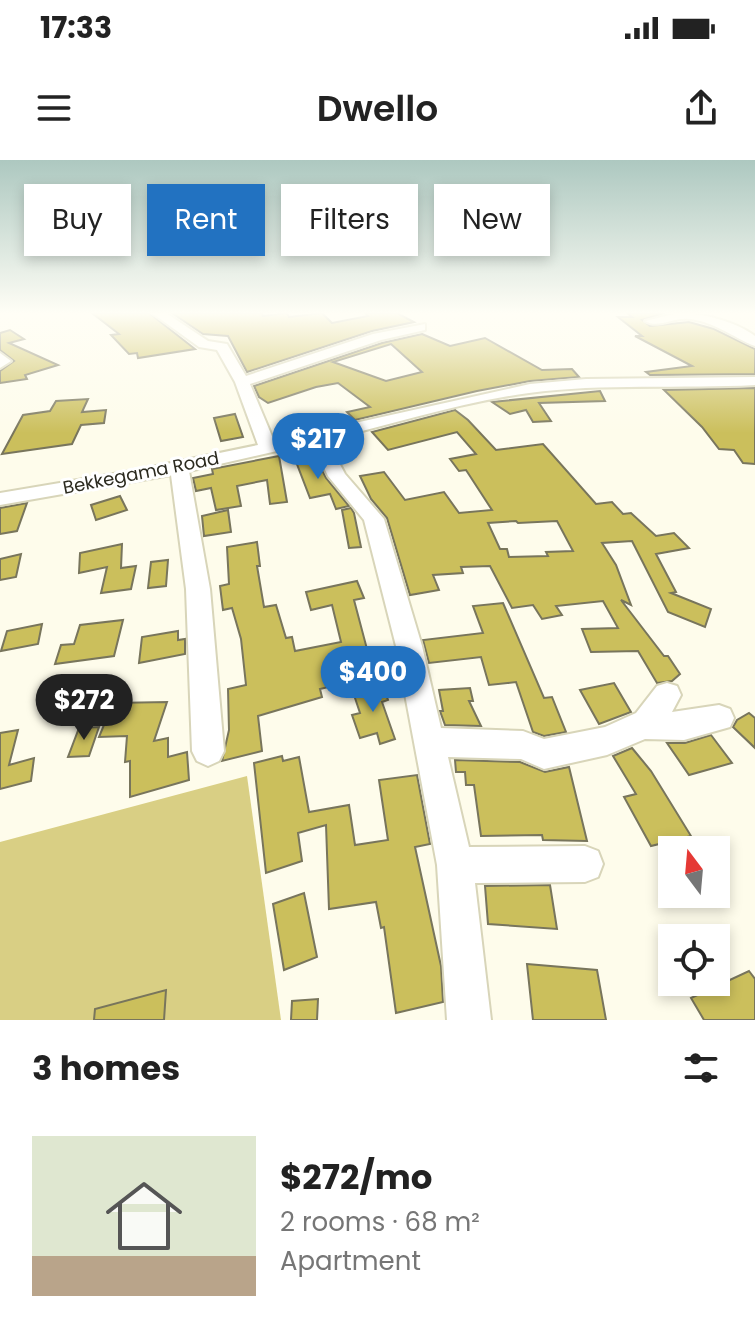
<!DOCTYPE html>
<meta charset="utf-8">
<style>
:root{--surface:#fff;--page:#f6f6f6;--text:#222;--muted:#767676;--accent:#2272c1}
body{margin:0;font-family:Poppins,sans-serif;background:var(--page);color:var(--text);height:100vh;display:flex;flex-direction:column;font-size:30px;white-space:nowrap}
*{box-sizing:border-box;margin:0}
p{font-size:26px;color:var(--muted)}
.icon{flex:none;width:44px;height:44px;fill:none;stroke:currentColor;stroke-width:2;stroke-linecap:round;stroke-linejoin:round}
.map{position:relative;height:860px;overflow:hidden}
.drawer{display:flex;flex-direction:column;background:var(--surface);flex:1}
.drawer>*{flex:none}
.hud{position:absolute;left:24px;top:24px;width:708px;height:72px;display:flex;gap:16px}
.needle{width:52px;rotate:344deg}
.fabs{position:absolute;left:658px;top:676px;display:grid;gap:16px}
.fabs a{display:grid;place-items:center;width:72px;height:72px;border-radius:0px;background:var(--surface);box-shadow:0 4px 12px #0003;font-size:40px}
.price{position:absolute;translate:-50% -68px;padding:0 18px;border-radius:28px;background:var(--accent);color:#fff;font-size:26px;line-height:52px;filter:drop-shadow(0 2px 4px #0008)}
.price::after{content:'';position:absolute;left:50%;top:48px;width:24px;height:18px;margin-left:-12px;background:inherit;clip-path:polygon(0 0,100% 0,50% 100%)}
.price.on{background:#222;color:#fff}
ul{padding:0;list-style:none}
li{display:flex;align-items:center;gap:24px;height:200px;padding:0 32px}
li span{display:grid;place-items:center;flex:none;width:224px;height:160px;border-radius:0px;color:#555}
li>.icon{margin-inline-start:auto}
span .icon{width:96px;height:96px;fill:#fffc;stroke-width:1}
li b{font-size:34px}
h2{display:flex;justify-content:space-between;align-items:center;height:96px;padding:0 32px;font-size:34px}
.tag{padding:0 28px;border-radius:0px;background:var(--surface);box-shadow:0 4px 12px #0003;font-size:28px;line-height:72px}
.tag.on{background:var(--accent);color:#fff}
.status{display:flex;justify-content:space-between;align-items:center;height:56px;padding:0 40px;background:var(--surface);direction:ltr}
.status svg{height:22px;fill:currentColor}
header{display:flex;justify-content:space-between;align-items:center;height:104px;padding:0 32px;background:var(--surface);font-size:36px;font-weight:600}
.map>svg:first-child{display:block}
.green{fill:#d9cf84}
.building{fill:#cbbf5c;stroke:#78755c;stroke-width:2;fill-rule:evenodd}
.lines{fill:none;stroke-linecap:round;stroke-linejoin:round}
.minor-casing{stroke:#d8d5b9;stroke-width:4}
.minor{fill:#fff;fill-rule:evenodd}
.labels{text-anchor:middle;stroke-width:6;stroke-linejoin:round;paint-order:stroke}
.far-street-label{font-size:18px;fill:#2b2a1f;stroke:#fff}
</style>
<div class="status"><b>17:33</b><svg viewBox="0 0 49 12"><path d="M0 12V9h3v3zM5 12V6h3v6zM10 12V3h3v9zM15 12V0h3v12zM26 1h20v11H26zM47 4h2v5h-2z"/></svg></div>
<header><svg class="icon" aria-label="menu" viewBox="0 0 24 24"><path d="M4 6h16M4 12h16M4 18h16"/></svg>Dwello<svg class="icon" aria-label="share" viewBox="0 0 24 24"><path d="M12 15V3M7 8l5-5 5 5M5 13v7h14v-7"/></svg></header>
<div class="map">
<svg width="755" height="860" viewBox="0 0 755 860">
<rect width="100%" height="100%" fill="#fefceb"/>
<path class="green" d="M247 616 281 860H0V682Z"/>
<g class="building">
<path d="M92 153H149L195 189 138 198 137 193 129 194 111 175 119 174Z"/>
<path d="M172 153H262L263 156 287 153 289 157 322 153 332 163 368 156 365 153H397L414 162 372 171 247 212 228 176 203 174Z"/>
<path d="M627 153H665L642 160 650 166 689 162 714 169 755 189V214L650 215 646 212 692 206 635 176H642L618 157H632Z"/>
<path d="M10 170 24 179 9 183 58 205 25 215 27 219 0 223V211L14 201 0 190V173Z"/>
<path d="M422 174 450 186 485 178 542 210 572 209 579 217 530 221 477 231 355 260 347 252 370 247 338 223 316 227 268 243 259 237 254 226 382 183ZM391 184 422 212 386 221 333 202Z"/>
<path d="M755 228V304L743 303 734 290 719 289 702 267 664 230Z"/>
<path d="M600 231 605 241 539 243 551 261 533 262 526 250 510 254 492 242Z"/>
<path d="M88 239 82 252 106 250 104 263 81 265 72 284 2 294 23 255 50 251 56 241Z"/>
<path d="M455 250 468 260 496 290 543 284 596 344 612 342 623 354 631 353 656 376 674 373 689 388 656 394 676 432 671 433 711 449 705 467 668 452 632 381 602 383 616 405 631 445 621 440 664 496H668L680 514 672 521 657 523 638 491 591 492 582 469 618 468 603 441 556 446 562 455 542 459 533 445 512 448 490 406 461 407 463 413 433 415 439 430 410 435 387 358 371 339 360 316 384 312 405 340 444 332 459 353 492 350 466 310 459 311 450 299 476 294 457 272 388 290 372 272ZM516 361 518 363 557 361 573 391 546 392 548 396 509 397 507 389H500L488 363Z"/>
<path d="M235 254 243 277 221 281 214 258Z"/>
<path d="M279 296 287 342 270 344 267 320 237 326 241 346 216 350 211 328 196 331 193 318 213 314 212 309Z"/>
<path d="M315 296 326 318 349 346 336 349 330 334 310 338 295 299Z"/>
<path d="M120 336 127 350 96 360 91 345Z"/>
<path d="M27 343 17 371 0 374V348Z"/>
<path d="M351 348 354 353 361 387 349 388 342 350Z"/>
<path d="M228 350 231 372 204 376 202 356Z"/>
<path d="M257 382 260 406H257L264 447 276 445 286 478 292 477 295 491 341 482 332 445 311 450 306 432 357 421 364 438 354 440 367 489 344 491 353 521 320 529 322 537 258 556 262 591 222 601 229 570 228 529 246 525 241 479 232 448 223 450 220 426 229 424 227 387Z"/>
<path d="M122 384 121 408 136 406 131 429 101 433 107 407 79 413 80 393Z"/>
<path d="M21 394 16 417 0 420V399Z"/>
<path d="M168 400 166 426 148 428 151 402Z"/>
<path d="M503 443 544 538 552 537 566 572 544 576 533 572 516 522 489 525 481 497 429 503 423 480 483 473 473 446Z"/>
<path d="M123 460 114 496 55 504 61 485 74 484 80 465Z"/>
<path d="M42 464 38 484 1 491 7 471Z"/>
<path d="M178 471V480L185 479V494L139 503 142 477Z"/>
<path d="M614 523 631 552 599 564 580 530Z"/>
<path d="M382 524 388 540 382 542 395 579 380 584 377 573 360 578 352 555 360 553 353 532Z"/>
<path d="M470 528 473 541H469L481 566 445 565 440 551H443L439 530Z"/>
<path d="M167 542 154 581 168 578V597L187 592 189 620 130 637V601L125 602 127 576 99 577 113 543Z"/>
<path d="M749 553 755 558V588L733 567 737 560Z"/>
<path d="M99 567 89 596 68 597 79 568Z"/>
<path d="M18 570 9 605 34 598 31 621 0 629V573Z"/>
<path d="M711 575 732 603 689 615 667 583H685Z"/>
<path d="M632 588 651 611 691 676 651 686 624 637 636 634 613 596Z"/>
<path d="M282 596 283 601 299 597 309 652 349 645 355 685 388 680 379 620 417 615 430 684 415 687 441 806 443 842 396 853 384 767 381 768 376 742 329 749 326 665 298 673 302 701 266 713 254 603Z"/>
<path d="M455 600 520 602 545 612 569 607 587 681 543 680 542 675 481 676 474 625H466L465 612H456Z"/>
<path d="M550 725 557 769 488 764 485 726Z"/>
<path d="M304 733 317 797 284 810 273 744Z"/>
<path d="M527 804 597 810 606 860H533Z"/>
<path d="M749 811 755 819V860H704L691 838Z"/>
<path d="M166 830 164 860H94L95 849Z"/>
<path d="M318 839 317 860H291L292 841Z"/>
</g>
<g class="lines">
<g class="minor-casing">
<g id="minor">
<path d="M152 153H166L208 181 227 184 246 216 373 174 425 164V170L381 180 250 224 274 281 530 224 586 219 755 217V225C680 229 604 223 529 233 461 242 394 264 327 280L345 314 384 359 422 486 441 568 523 571 544 579 605 567 636 553 657 526 667 523 677 526 681 535 672 552 719 545 730 549 734 558 730 567 684 580 645 579 607 595 544 609 521 599 448 597 469 687 585 686 598 691 603 704 598 717 585 722 475 723 491 860H447L437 705 396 486 364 360 328 316 312 283 189 311 210 429 224 591 219 601 208 606 197 601 192 591 186 429 171 315 0 345V333L137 310 258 285 235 222 217 190 199 187Z"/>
<path d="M678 153C702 153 735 161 755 176V186C734 178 713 161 689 159 674 157 658 169 645 161Z"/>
<path d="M0 193 11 201 0 208Z"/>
</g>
</g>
<use href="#minor" class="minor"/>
</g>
<linearGradient id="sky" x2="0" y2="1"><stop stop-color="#adc8c0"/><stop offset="0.56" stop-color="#fffef6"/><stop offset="1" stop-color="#fffef6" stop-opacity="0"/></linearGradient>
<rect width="755" height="273" fill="url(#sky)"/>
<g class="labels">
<g class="far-street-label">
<text transform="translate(141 313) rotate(-11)" y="6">Bekkegama Road</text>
</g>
</g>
</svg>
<div class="fabs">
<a><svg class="needle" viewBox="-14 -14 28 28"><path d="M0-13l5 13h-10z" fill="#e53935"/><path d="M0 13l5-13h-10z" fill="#767676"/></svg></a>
<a><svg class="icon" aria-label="locate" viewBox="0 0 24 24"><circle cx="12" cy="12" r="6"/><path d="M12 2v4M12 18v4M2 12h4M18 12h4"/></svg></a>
</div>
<b class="price" style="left:318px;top:321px">$217</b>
<b class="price" style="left:373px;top:554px">$400</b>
<b class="price on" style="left:84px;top:582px">$272</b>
<div class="hud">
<a class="tag">Buy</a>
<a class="tag on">Rent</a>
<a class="tag">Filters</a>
<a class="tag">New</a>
</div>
</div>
<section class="drawer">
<h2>3 homes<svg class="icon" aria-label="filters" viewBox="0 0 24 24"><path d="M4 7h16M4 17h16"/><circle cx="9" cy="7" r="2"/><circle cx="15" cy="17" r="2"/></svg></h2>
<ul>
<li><span style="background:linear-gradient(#dfe7d0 75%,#b9a48a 0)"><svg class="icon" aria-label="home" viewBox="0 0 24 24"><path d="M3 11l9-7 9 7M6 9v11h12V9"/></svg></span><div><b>$272/mo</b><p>2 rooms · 68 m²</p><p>Apartment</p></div></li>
</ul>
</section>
